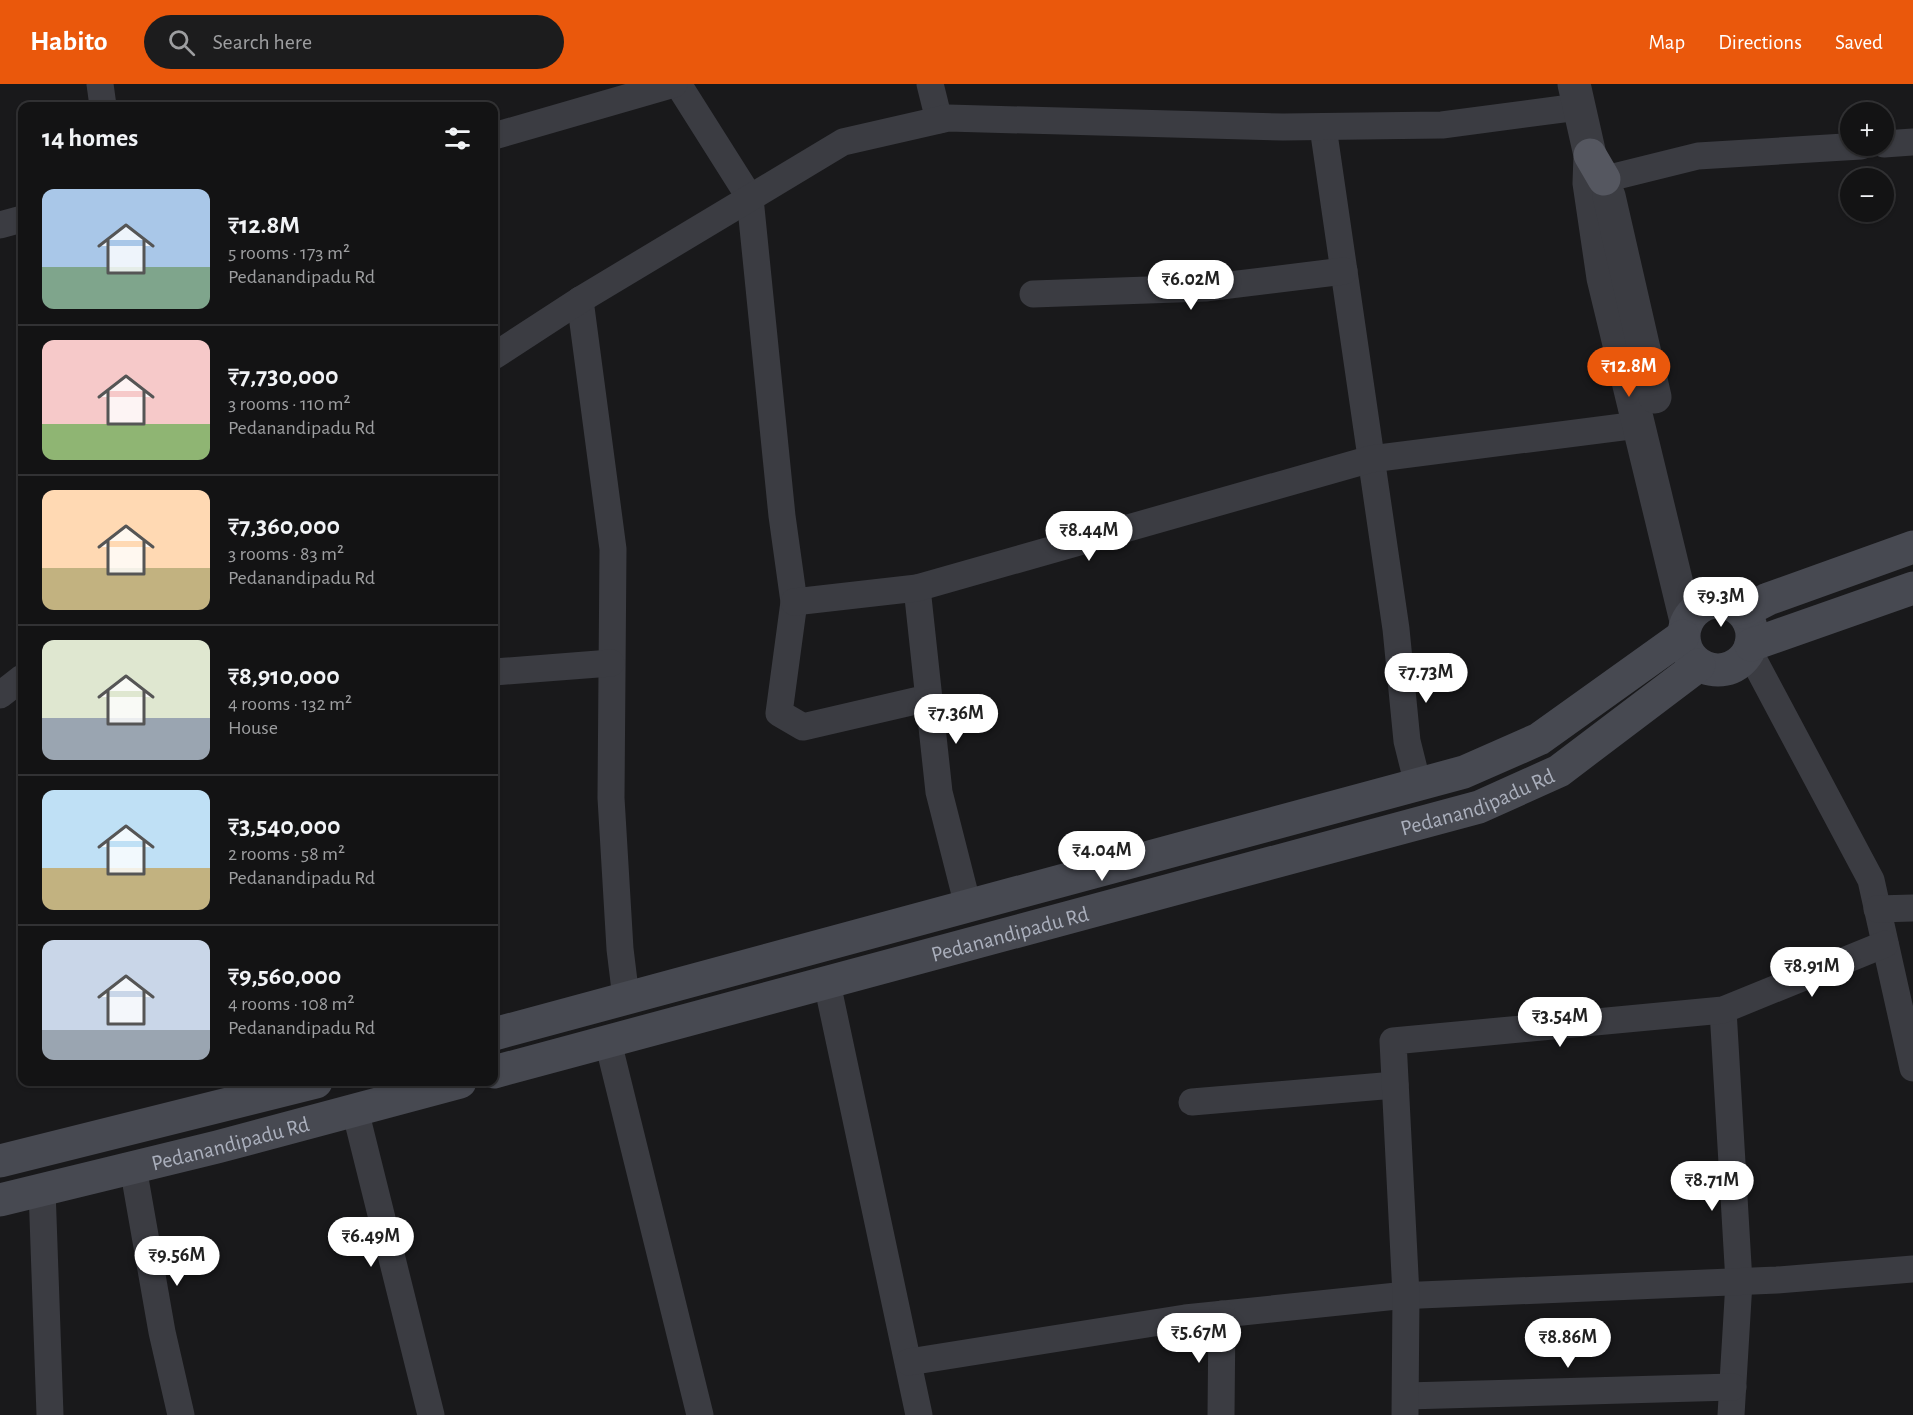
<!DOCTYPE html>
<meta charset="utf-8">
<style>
:root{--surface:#131314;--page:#1c1c1d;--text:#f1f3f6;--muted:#9d9ea0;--line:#323234;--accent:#ea580c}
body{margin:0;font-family:"Alegreya Sans",sans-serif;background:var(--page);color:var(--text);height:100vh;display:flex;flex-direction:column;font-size:22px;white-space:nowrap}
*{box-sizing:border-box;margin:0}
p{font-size:20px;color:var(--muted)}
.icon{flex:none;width:33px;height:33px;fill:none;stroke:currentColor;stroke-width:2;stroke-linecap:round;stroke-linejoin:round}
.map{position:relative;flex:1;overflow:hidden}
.panel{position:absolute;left:18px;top:18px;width:480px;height:984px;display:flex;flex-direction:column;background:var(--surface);border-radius:12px;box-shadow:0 2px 4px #0004,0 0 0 2px var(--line)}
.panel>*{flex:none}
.tools{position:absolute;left:1840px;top:18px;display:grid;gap:12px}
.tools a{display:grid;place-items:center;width:54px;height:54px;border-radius:50%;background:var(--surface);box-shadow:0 2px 4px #0004,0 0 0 2px var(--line);font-size:30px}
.price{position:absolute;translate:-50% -51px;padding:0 14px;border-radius:21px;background:#fff;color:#222;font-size:20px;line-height:39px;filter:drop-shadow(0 2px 3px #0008)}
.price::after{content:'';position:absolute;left:50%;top:36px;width:18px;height:14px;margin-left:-9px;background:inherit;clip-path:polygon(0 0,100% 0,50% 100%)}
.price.current{background:var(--accent);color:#fff}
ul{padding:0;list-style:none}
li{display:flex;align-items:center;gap:18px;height:150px;padding:0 24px}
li+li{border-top:2px solid var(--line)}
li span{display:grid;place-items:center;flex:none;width:168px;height:120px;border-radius:12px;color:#555}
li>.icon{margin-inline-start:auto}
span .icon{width:72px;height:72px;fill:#fffc;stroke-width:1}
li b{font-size:26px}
h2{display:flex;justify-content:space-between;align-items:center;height:72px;padding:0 24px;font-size:26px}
header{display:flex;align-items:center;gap:36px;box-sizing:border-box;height:84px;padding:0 30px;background:var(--accent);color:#fff}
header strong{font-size:28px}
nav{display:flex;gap:33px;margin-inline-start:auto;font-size:21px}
.search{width:420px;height:54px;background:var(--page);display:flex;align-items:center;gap:15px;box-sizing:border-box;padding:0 21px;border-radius:33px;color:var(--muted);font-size:22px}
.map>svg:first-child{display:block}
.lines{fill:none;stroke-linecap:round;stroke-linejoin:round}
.minor{stroke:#3b3c42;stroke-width:27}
.tertiary{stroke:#3b3c42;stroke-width:33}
.secondary{stroke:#474951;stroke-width:33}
.primary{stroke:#555760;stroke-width:33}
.labels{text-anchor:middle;stroke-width:4.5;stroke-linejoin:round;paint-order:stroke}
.street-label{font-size:22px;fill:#aaafbc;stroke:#141416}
</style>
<header>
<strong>Habito</strong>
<div class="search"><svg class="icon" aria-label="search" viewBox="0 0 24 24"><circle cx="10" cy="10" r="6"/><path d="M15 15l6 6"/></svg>Search here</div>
<nav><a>Map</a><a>Directions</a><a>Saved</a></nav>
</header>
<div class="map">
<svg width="1913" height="1331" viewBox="0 0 1913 1331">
<rect width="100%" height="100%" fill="#19191b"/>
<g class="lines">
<g class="minor">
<path d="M100 0 103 22"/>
<path d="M678 0 750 114 782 432 794 518 779 629 803 643 928 614"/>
<path d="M930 0 939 36"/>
<path d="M1323 43 1396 545 1407 657 1418 701"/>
<path d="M494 52 674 0"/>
<path d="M1884 60 1913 58"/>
<path d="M1589 99 1698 72 1861 62"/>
<path d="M0 141 22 135"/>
<path d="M1033 210 1205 204 1344 187"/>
<path d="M580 216 613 465 611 714 620 865 626 914"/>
<path d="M494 272 580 216 843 58 948 34 1283 43 1442 41 1578 23"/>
<path d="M917 504 939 708 968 822"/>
<path d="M794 518 917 504 1371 375 1638 341"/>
<path d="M1749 567 1871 796 1913 984"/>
<path d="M494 588 611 579"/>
<path d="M0 611 22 594"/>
<path d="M1877 825 1913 824"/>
<path d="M827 899 919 1331"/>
<path d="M1723 926 1739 1198 1731 1331"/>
<path d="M608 958 700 1331"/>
<path d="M1192 1018 1395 1001"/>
<path d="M355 1026 431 1331"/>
<path d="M133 1083 162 1248 181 1331"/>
<path d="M42 1105 50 1331"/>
<path d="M909 1278 1185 1234 1397 1212 1777 1196 1913 1185"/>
<path d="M1406 1312 1733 1303"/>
<path d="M1221 1331 1222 1230"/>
<path d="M1405 1331 1406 1211 1393 957 1723 926 1885 860"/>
</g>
<g class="tertiary">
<path d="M1574 0 1590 71 1589 99 1603 194 1686 537"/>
<path d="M1609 112 1655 313"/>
</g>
<g class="secondary">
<circle cx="1718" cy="552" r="34"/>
<path d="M1743 528 1768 515 1913 463"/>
<path d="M1751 561 1913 504"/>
<path d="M494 950 1464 688 1539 655 1683 552"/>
<path id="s1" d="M494 988 1479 723 1559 687 1699 581"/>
<path d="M0 1077 316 998"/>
<path id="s2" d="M0 1116 217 1063 460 998"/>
</g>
<path class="primary" d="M1590 71 1604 95"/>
</g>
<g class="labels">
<g class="street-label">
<text dy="8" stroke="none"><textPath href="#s1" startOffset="1020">Pedanandipadu Rd</textPath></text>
<text dy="8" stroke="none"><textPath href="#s1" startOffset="534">Pedanandipadu Rd</textPath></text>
<text dy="8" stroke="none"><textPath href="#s2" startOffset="237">Pedanandipadu Rd</textPath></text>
</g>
</g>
</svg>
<div class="tools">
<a>+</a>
<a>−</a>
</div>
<b class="price" style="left:1191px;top:227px">₹6.02M</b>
<b class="price current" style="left:1629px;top:314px">₹12.8M</b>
<b class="price" style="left:1089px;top:478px">₹8.44M</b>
<b class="price" style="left:1721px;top:544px">₹9.3M</b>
<b class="price" style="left:1426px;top:620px">₹7.73M</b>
<b class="price" style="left:956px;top:661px">₹7.36M</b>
<b class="price" style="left:1102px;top:798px">₹4.04M</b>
<b class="price" style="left:1812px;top:914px">₹8.91M</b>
<b class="price" style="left:1560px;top:964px">₹3.54M</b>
<b class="price" style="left:1712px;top:1128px">₹8.71M</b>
<b class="price" style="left:371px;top:1184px">₹6.49M</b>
<b class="price" style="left:177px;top:1203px">₹9.56M</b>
<b class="price" style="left:1199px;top:1280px">₹5.67M</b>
<b class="price" style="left:1568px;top:1285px">₹8.86M</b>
<section class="panel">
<h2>14 homes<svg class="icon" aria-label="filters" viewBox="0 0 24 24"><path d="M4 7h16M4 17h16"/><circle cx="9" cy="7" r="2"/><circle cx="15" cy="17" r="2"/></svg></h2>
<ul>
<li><span style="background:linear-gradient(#a9c7e8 65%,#7fa58c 0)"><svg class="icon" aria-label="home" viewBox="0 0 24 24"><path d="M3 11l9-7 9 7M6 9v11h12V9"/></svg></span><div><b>₹12.8M</b><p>5 rooms · 173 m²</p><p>Pedanandipadu Rd</p></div></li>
<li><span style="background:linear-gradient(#f6c9c9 70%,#8fb573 0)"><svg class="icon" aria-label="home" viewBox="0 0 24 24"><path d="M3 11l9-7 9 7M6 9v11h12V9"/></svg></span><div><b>₹7,730,000</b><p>3 rooms · 110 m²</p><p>Pedanandipadu Rd</p></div></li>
<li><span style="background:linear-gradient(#ffd9b3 65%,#c2b280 0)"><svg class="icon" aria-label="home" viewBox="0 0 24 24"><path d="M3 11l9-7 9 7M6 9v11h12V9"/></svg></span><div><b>₹7,360,000</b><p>3 rooms · 83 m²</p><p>Pedanandipadu Rd</p></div></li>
<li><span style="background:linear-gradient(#dfe7d0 65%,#9aa5b1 0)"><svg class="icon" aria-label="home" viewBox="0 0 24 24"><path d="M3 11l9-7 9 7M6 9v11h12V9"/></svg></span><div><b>₹8,910,000</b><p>4 rooms · 132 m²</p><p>House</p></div></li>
<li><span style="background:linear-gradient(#bfe0f5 65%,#c2b280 0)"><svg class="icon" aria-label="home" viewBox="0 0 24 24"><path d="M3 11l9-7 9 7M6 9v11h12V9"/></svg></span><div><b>₹3,540,000</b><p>2 rooms · 58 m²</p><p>Pedanandipadu Rd</p></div></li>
<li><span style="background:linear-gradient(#c9d6e8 75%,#9aa5b1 0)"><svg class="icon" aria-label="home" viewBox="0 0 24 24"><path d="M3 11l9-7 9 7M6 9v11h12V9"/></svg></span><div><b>₹9,560,000</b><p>4 rooms · 108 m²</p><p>Pedanandipadu Rd</p></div></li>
</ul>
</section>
</div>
